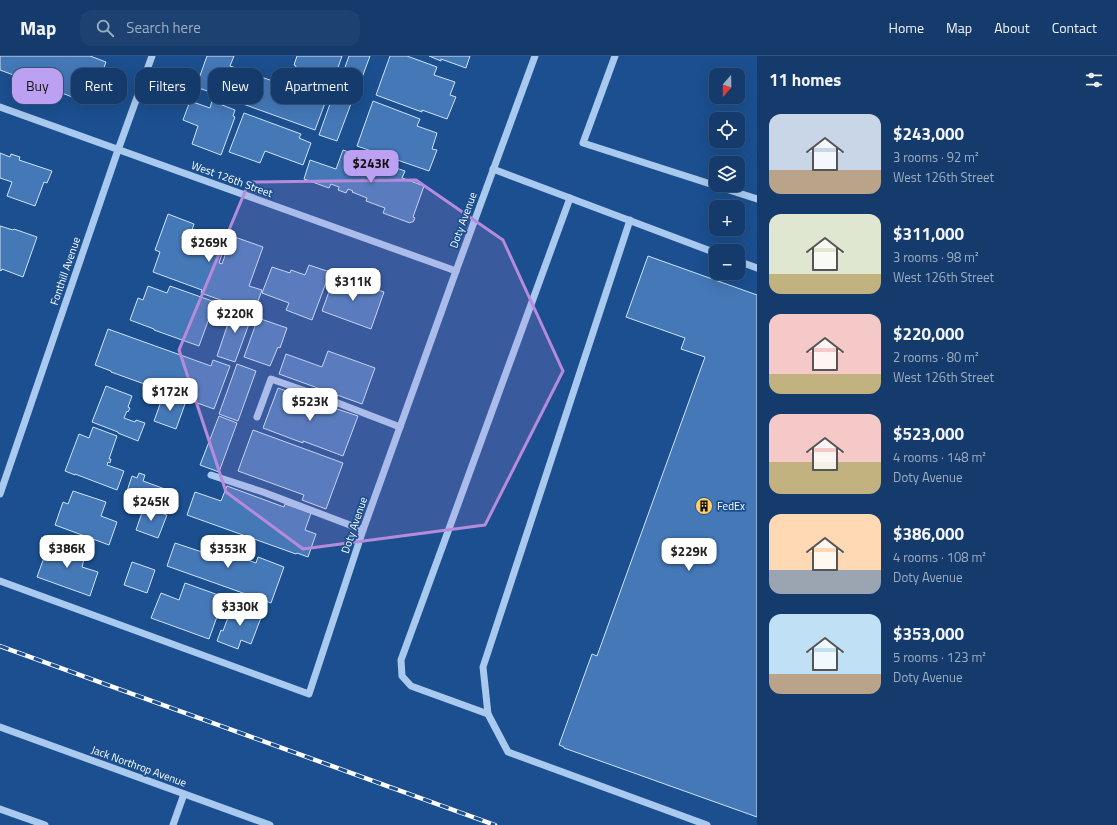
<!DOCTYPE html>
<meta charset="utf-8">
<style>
:root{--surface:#143b6b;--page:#1d4271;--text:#f1f3f6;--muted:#9dadc1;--line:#33557e;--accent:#bca0f2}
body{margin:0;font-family:"Titillium Web",sans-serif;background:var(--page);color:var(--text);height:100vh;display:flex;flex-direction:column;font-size:15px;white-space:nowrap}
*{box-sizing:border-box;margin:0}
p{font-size:13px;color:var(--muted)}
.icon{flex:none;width:22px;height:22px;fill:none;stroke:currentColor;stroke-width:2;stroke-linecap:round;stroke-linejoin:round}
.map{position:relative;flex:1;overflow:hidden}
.drawer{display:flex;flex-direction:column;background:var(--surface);width:360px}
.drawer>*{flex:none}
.top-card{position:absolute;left:12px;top:12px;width:380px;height:36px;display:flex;gap:8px}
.needle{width:26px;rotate:200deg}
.controls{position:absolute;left:709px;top:12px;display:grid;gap:8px}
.controls a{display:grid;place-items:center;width:36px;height:36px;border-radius:8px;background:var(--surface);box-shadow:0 4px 16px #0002,0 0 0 1px var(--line);font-size:20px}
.price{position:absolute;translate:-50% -34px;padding:0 9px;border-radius:8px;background:#fff;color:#222;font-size:13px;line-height:26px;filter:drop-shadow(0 1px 2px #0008)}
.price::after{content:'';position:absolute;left:50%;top:24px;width:12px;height:9px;margin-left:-6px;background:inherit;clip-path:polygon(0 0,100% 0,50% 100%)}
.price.active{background:var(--accent);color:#111}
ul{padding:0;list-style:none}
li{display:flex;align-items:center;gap:12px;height:100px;padding:0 12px}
li span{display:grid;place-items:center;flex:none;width:112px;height:80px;border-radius:12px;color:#555}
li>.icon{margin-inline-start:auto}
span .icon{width:48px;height:48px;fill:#fffc;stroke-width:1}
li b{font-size:17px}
h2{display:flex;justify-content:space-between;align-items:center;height:48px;padding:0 12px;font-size:17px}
.chip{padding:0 14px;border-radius:12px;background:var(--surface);box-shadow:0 4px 16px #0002,0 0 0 1px var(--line);font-size:14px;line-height:36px}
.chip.active{background:var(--accent);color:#111}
header{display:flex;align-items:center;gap:24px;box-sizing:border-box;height:56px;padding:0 20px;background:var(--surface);border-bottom:1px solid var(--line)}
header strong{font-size:19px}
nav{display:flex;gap:22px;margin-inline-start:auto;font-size:14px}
.search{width:280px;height:36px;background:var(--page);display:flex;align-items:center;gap:10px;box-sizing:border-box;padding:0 14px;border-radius:12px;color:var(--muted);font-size:15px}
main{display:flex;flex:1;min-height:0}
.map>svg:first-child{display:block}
.building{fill:#4478b7;stroke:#cfe3fa}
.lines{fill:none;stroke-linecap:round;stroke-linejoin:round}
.minor{stroke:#a9c9ee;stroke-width:7}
.rail-casing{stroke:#fff;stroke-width:4.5}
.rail{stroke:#1b4f8f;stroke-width:3;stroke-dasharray:9;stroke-linecap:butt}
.marked{fill:#b68bdc;fill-opacity:0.2;stroke:#b68bdc;stroke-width:3;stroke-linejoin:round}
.labels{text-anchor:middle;stroke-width:3.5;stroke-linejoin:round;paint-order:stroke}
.street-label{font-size:11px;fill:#fff;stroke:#1b4f8f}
.poi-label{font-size:11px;fill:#fff;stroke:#1b4f8f;text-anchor:start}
</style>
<header>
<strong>Map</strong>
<div class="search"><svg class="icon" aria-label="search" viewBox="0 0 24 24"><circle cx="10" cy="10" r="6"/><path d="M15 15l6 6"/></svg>Search here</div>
<nav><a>Home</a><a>Map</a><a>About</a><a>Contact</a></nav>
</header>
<main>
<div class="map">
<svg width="757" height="769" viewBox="0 0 757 769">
<rect width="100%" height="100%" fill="#1b4f8f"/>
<g class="building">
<path d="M0 0H90L106 6 91 48 0 14Z"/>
<path d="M207 0H234L230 10 287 30 292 17H294L296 10 294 9 297 0H342L334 23 327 21 324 29 331 31 315 74 196 31Z"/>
<path d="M349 0H370L357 35 339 28Z"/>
<path d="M390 0H407L437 11 434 19 455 26 450 39 456 41 447 63 422 54V56L376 39Z"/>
<path d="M429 0H470L466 12 441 3V5Z"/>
<path d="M336 31 355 37 337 85 319 79Z"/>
<path d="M190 45 210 52 212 45 235 54 233 60 235 61 221 99 192 88 198 70 183 64Z"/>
<path d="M373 45 420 63 417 70 437 77 432 93 437 94 429 115 357 90Z"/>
<path d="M244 57 301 78 299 82 311 87 303 109 265 95 260 107 229 96Z"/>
<path d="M343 94 405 115 402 122 424 130 413 161 415 162 413 166H411L410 167 383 157 385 152 366 145 367 142 352 136 353 135 348 133 346 137 338 134 339 131 331 128 329 132 304 123 310 104 336 113Z"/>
<path d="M0 97 10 101 11 98 20 101 19 104 52 115 47 127 44 126 35 150 7 140 12 126 0 122Z"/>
<path d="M168 158 194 168 192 174 226 187 219 207 222 208 232 180 263 191 249 230 262 234 254 256 201 237 202 234 153 216 160 196 155 194Z"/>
<path d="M0 170 13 174 14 173 37 181 23 221 2 213 1 215 0 214Z"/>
<path d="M648 200 757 239V761L564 692V691L559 689 592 598 597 600 705 301 681 293 685 282 626 261Z"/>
<path d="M309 209 330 216 312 264 286 254 289 247 262 237 272 211 290 217 291 214 305 219Z"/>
<path d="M335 219 384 236 371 273 322 255Z"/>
<path d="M148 230 167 237 170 230 215 246 199 290 154 274V273L130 264 138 242 143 244Z"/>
<path d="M234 250 253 257 235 306 217 300Z"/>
<path d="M258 262 287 272 280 292 278 291 270 310 244 301Z"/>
<path d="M108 273 211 310 213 304 230 310 214 353 111 316V315L95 309Z"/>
<path d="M328 295 375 312 362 348 279 318 286 298 322 311Z"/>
<path d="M237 308 256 315 238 365 219 358Z"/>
<path d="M106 330 132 340 128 351 130 352 128 356 127 355 124 362 135 366 136 364 145 367 138 385 118 377V376L92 366Z"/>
<path d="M278 332 317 346 316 348 333 354 334 352 358 360 343 400 303 385V387L263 372Z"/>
<path d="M163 340 185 348 176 373 154 365Z"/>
<path d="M219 360 237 367 219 416 200 409Z"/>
<path d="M93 371 117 380 109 403H111L110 407 108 406 107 409 124 415 117 434 75 418V419L65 415 79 378 89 382Z"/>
<path d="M253 374 343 407 326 453 302 444 304 439 238 415Z"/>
<path d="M139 417 145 419 143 425 176 437 169 454 126 438 132 420 137 422Z"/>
<path d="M227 430 284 451 285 448 311 457 305 474 316 478 308 501 297 497 296 498 187 459 195 436 221 445Z"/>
<path d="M73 435 106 446 101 460 117 466 109 489 55 469 63 446 68 448Z"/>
<path d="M144 451 167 459 158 482 136 474Z"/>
<path d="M211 482 233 490 229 500 242 504V502L256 507 258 501 284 511 271 547 167 510 175 487 205 497Z"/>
<path d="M50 485 86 496 82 511 98 516 90 540 37 521Z"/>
<path d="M132 506 155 514 147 537 124 529Z"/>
<path d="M185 527 224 541 209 583 151 562 161 537 179 544Z"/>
<path d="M233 548 262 559 251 588 241 584 238 593 217 585 221 574 223 575Z"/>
</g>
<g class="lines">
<g class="minor">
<path d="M615 0 583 87 757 143"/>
<path d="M0 51 456 215"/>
<path d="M493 113 716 197"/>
<path d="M630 164 483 611 488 658 508 696 707 769"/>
<path d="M738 205 757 212"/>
<path d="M257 361 271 323 317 339 400 371"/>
<path d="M211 419 263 436 363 474"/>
<path d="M0 438 118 94 152 0"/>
<path d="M0 525 309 638 363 474 456 215 535 0"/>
<path d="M488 658 411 630 402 620 401 604 570 142"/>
<path d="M0 671 270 769"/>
<path d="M0 753 45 769"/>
<path d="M173 769 184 738"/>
</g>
<g class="rail-casing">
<path id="rail" d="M0 590 495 769"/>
</g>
<use href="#rail" class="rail"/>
</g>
<path class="marked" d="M416 124 503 184 563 315 485 469 303 493 226 436 179 294 249 126Z"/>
<defs>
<g id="building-disc" transform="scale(0.9)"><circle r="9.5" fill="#ffd166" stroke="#1b4f8f"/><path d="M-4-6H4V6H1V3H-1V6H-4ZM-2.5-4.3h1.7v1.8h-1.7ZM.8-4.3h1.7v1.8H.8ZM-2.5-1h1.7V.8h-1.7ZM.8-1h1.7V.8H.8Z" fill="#111"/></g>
</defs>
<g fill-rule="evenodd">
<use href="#building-disc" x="704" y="450"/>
</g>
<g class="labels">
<g class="street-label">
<text transform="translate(232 123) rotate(20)" y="4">West 126th Street</text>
<text transform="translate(463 164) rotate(-70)" y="4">Doty Avenue</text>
<text transform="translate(65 215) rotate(-71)" y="4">Fonthill Avenue</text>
<text transform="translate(354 469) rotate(-71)" y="4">Doty Avenue</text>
<text transform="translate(139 710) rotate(20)" y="4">Jack Northrop Avenue</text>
</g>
<g class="poi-label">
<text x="717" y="454">FedEx</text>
</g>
</g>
</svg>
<div class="controls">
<a><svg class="needle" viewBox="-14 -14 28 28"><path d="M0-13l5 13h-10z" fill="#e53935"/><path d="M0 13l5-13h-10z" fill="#9dadc1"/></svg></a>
<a><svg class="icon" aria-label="locate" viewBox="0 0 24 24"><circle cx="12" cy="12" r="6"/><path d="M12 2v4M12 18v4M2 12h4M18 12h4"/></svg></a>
<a><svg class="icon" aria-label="layers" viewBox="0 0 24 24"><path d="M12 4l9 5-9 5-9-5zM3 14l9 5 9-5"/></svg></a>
<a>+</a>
<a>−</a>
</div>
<b class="price active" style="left:371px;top:128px">$243K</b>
<b class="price" style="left:209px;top:207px">$269K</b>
<b class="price" style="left:353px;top:246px">$311K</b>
<b class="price" style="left:235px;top:278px">$220K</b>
<b class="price" style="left:170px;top:356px">$172K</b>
<b class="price" style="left:310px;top:366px">$523K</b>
<b class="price" style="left:151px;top:466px">$245K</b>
<b class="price" style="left:67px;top:513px">$386K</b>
<b class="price" style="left:228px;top:513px">$353K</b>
<b class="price" style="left:689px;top:516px">$229K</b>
<b class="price" style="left:240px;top:571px">$330K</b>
<div class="top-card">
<a class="chip active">Buy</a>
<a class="chip">Rent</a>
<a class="chip">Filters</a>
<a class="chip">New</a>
<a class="chip">Apartment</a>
</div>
</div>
<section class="drawer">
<h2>11 homes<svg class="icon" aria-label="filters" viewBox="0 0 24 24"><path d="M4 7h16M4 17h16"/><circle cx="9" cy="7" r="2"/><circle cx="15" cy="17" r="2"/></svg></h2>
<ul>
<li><span style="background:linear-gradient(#c9d6e8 70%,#b9a48a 0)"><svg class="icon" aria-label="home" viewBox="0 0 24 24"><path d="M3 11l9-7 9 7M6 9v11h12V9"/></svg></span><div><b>$243,000</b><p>3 rooms · 92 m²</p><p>West 126th Street</p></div></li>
<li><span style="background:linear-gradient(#dfe7d0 75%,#c2b280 0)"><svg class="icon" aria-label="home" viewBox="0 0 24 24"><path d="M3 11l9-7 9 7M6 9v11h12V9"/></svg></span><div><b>$311,000</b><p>3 rooms · 98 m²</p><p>West 126th Street</p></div></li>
<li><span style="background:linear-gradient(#f6c9c9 75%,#c2b280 0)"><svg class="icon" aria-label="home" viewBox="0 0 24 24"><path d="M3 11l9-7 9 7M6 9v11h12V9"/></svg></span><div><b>$220,000</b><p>2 rooms · 80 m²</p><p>West 126th Street</p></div></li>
<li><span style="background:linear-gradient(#f6c9c9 60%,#c2b280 0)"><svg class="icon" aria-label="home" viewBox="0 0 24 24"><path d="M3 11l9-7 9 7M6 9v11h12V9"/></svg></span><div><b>$523,000</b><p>4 rooms · 148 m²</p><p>Doty Avenue</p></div></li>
<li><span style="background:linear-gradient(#ffd9b3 70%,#9aa5b1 0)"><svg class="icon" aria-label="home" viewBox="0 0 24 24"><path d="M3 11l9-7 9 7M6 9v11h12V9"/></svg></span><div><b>$386,000</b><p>4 rooms · 108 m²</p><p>Doty Avenue</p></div></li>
<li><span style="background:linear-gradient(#bfe0f5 75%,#b9a48a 0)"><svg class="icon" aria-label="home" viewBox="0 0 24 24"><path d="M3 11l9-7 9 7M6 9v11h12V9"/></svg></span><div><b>$353,000</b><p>5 rooms · 123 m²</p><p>Doty Avenue</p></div></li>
</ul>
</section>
</main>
